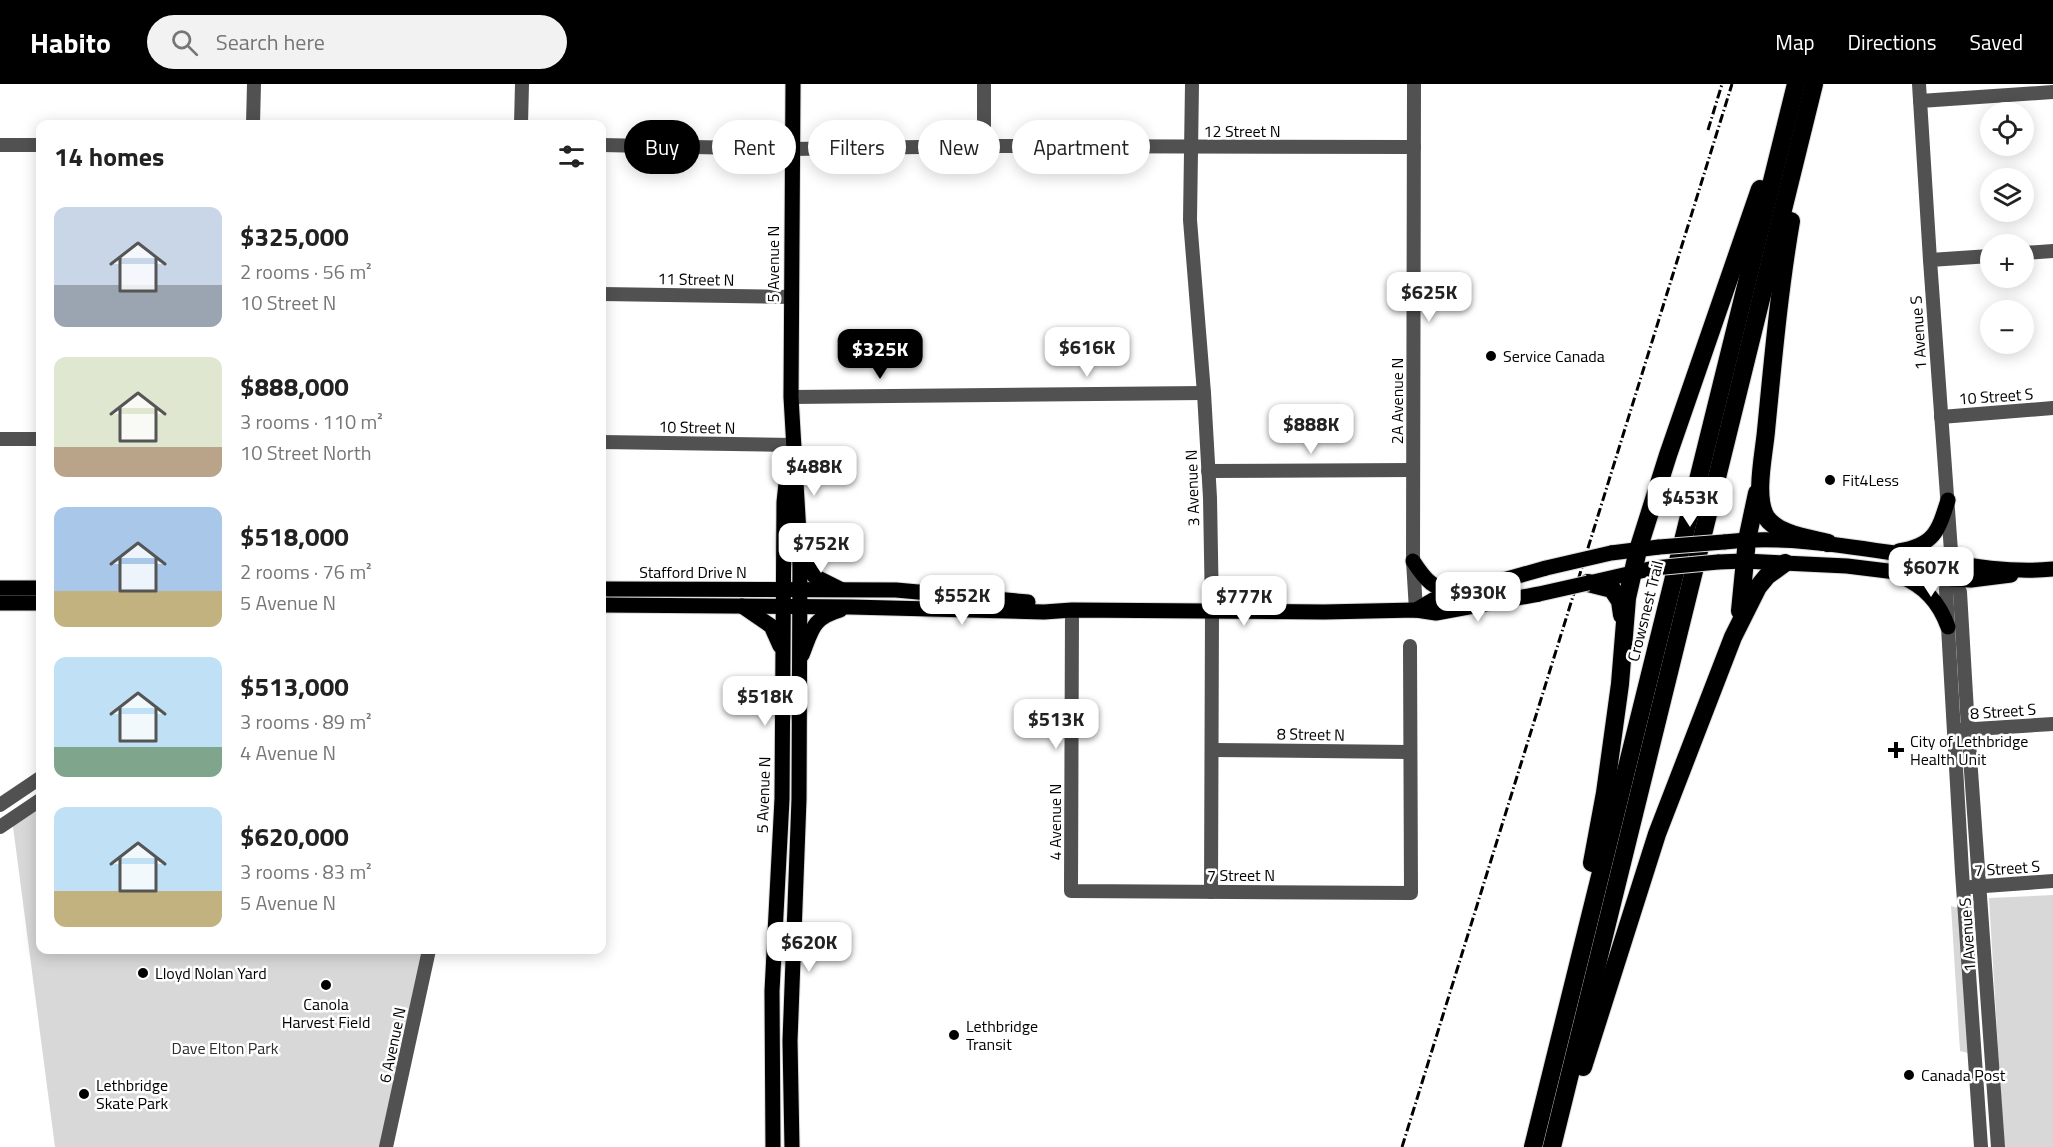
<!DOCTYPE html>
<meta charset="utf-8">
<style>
:root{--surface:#fff;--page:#f2f2f2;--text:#222;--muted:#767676;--accent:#000}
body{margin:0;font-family:"Titillium Web",sans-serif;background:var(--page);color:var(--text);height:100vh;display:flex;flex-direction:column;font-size:22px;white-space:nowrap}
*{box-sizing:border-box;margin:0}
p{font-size:20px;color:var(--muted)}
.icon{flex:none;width:33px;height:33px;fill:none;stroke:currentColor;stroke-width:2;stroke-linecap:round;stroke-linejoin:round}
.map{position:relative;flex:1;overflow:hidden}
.sheet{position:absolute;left:36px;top:36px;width:570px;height:834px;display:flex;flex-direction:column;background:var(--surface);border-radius:12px;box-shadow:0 3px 15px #0003}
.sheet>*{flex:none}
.guide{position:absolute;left:624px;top:36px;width:570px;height:54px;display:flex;gap:12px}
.buttons{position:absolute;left:1980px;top:18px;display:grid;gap:12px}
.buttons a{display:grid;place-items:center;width:54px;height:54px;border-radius:50%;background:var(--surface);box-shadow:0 3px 15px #0003;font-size:30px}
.price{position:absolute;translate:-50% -51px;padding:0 14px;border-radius:12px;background:#fff;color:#222;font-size:20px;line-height:39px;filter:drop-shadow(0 2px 3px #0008)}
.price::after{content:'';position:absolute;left:50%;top:36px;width:18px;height:14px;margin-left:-9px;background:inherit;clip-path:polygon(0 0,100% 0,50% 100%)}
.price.on{background:var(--accent);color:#fff}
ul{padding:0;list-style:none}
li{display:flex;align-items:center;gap:18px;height:150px;padding:0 18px}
li span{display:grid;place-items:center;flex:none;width:168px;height:120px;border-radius:12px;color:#555}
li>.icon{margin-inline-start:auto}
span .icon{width:72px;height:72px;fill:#fffc;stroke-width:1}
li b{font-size:26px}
h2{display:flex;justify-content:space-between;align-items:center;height:72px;padding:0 18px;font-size:26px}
.tag{padding:0 21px;border-radius:27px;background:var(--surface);box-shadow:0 3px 15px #0003;font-size:21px;line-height:54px}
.tag.on{background:var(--accent);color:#fff}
header{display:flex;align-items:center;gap:36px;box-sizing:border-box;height:84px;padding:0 30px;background:var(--accent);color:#fff}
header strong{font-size:28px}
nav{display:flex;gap:33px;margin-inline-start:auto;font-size:21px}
.search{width:420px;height:54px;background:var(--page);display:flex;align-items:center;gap:15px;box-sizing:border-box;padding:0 21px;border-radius:33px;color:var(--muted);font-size:22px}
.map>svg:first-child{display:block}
.green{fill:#d8d8d8}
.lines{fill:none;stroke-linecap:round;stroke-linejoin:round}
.major-casing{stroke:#dbdbdb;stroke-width:17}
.highway-casing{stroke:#dbdbdb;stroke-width:20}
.minor{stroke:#515151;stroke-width:14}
.major{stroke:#000;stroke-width:15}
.highway{stroke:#000;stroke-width:18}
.rail{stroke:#000;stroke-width:3;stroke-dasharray:9 3 1.5 3;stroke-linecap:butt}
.major-bridge-casing{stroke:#dbdbdb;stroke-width:17;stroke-linecap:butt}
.major-bridge{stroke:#000;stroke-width:15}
.poi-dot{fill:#000;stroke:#fff;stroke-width:2}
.labels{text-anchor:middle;stroke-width:5;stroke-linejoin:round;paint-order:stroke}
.street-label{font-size:16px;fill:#000;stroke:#fff}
.poi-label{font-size:16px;fill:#000;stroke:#fff;text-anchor:start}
.park-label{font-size:16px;fill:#2f2f2f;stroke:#fff}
</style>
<header>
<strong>Habito</strong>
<div class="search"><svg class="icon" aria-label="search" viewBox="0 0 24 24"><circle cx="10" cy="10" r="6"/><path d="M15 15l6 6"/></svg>Search here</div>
<nav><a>Map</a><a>Directions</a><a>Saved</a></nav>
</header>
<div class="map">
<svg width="2053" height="1063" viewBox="0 0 2053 1063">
<rect width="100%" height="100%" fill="#fff"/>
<g class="green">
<path d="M40 716V866H429L387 1063H55L12 735Z"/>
<path d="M2053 811V1063H2004L1989 814Z"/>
<path d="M1951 822 1959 824 1968 969 1960 967Z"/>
</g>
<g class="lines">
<g class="major-casing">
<g id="major">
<path d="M1724 458C1785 451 1846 462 1907 471 1955 479 2004 490 2053 485"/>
<path d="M1899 467C1934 461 1938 448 1948 416"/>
<path d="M800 468 814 492 840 505"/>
<path d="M1611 469 1659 463"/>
<path d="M1413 477C1426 497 1433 505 1457 509"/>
<path d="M1718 478 1744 477 1847 482 1953 495 1971 496 2011 491"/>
<path d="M1900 492C1925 503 1939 518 1948 543"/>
<path d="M1589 499 1654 484"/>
<path d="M0 504H40"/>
<path d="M602 505 896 506 1028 518"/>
<path d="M0 519H40"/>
<path d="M602 521 851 523 1044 528 1072 526 1324 528 1416 526 1436 529 1539 510"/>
<path d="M742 522 771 542 780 562"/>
<path d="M1416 526 1433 516 1546 484"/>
<path d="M802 571C812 546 812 534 840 526"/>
<path d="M773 1063 772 907 782 715 784 418 788 381"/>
<path d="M792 1063 790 957 799 715 800 467 791 313 793 0"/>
</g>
</g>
<g class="highway-casing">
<g id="highway">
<path d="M1791 137C1779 207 1773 276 1766 347 1764 370 1754 413 1766 433 1778 451 1810 454 1828 459"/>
<path d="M1588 499 1612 505 1620 517 1622 531"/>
<path d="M1740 527 1747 456 1757 409"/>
<path d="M1592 779 1605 709 1613 651 1620 600 1627 514 1638 466 1668 371 1760 105"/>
<path d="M1583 983 1657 750 1733 553 1758 503 1767 492 1785 479"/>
<path d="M1533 1063 1796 0"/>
<path d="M1552 1063 1814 0"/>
</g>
</g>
<g class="minor">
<path d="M1192 0 1190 136 1204 309 1210 414 1212 526 1211 808"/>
<path d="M1414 0 1413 477 1416 526"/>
<path d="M1919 0 1930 176 1953 495 1960 508 1968 645 1998 1063"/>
<path d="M1920 17 2053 8"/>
<path d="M253 40 254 0"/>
<path d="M521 40 522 0"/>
<path d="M0 61H40"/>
<path d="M602 61 792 65 984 62 1414 63"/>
<path d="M984 62V0"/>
<path d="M2024 169 2053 167"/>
<path d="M1930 176 1990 172"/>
<path d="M602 210 791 213"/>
<path d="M791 313 1204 309"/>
<path d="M1941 333 2053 324"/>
<path d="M0 355H40"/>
<path d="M602 358 793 361"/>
<path d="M1208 387 1413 386"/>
<path d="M1953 495 1946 505 1948 543 1962 788 1981 1063"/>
<path d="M1072 526 1071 807 1411 809 1410 562"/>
<path d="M1959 646 2053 640"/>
<path d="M1212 666 1410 668"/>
<path d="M0 721 40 694"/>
<path d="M0 743 40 716"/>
<path d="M1971 803 2053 797"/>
<path d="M386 1063 429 866"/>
</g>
<use href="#major" class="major"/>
<use href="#highway" class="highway"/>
<g class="rail">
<path d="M1708 46 1722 0"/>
<path d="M1402 1063 1732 0"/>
</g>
<g class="major-bridge-casing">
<g id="major-bridge">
<path d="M1659 463 1724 458"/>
<path d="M1546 484 1611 469"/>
<path d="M1654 484 1718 478"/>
<path d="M1539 510 1588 499"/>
</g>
</g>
<use href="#major-bridge" class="major-bridge"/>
</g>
<g class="poi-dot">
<circle cx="1491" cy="272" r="6"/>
<circle cx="1830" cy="396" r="6"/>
<path d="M1893 657h6v6h6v6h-6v6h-6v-6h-6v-6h6z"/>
<circle cx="143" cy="889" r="6"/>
<circle cx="326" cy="901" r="6"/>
<circle cx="954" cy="951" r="6"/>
<circle cx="1909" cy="991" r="6"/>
<circle cx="84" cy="1010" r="6"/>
</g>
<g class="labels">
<g class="street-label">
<text x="1242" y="53">12 Street N</text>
<text transform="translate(773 180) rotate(-90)" y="6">5 Avenue N</text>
<text transform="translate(696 195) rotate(1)" y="6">11 Street N</text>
<text transform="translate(1918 249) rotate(-94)" y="6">1 Avenue S</text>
<text transform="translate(1996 312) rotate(-4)" y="6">10 Street S</text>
<text transform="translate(1397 317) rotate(-90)" y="6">2A Avenue N</text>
<text transform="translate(697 343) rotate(1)" y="6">10 Street N</text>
<text transform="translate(1192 404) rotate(-92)" y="6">3 Avenue N</text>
<text x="693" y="494">Stafford Drive N</text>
<text transform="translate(1645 527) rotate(-76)" y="6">Crowsnest Trail</text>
<text transform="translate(2003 627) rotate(-4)" y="6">8 Street S</text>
<text transform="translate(1311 650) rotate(1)" y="6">8 Street N</text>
<text transform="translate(763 711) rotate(-88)" y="6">5 Avenue N</text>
<text transform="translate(1055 738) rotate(-90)" y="6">4 Avenue N</text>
<text transform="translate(2007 784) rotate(-4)" y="6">7 Street S</text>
<text x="1241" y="797">7 Street N</text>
<text transform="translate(1967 851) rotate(-94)" y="6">1 Avenue S</text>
<text transform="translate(392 961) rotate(-78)" y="6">6 Avenue N</text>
</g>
<g class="poi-label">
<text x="1503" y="278">Service Canada</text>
<text x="1842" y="402">Fit4Less</text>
<text x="1910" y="663">City of Lethbridge<tspan x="1910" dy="18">Health Unit</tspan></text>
<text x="155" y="895">Lloyd Nolan Yard</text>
<text x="326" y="926" text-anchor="middle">Canola<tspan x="326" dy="18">Harvest Field</tspan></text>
<text x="966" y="948">Lethbridge<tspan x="966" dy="18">Transit</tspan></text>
<text x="1921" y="997">Canada Post</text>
<text x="96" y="1007">Lethbridge<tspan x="96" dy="18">Skate Park</tspan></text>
</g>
<g class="park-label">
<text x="225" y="970">Dave Elton Park</text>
</g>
</g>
</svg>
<div class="buttons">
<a><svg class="icon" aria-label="locate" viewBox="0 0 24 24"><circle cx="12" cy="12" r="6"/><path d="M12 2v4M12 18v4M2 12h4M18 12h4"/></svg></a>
<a><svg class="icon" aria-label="layers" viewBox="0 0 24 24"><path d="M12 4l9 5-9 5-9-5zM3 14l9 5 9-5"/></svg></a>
<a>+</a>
<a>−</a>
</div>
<b class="price" style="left:1429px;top:239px">$625K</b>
<b class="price" style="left:1087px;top:294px">$616K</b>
<b class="price on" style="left:880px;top:296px">$325K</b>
<b class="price" style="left:1311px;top:371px">$888K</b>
<b class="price" style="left:814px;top:413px">$488K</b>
<b class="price" style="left:1690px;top:444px">$453K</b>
<b class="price" style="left:821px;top:490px">$752K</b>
<b class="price" style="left:1931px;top:514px">$607K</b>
<b class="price" style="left:1478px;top:539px">$930K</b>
<b class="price" style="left:962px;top:542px">$552K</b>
<b class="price" style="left:1244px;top:543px">$777K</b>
<b class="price" style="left:765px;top:643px">$518K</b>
<b class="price" style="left:1056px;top:666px">$513K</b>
<b class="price" style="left:809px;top:889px">$620K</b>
<div class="guide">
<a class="tag on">Buy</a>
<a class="tag">Rent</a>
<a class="tag">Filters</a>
<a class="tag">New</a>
<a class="tag">Apartment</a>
</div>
<section class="sheet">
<h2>14 homes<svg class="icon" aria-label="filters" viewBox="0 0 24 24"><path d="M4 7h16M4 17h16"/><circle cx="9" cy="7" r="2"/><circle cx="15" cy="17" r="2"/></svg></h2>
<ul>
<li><span style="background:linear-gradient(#c9d6e8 65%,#9aa5b1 0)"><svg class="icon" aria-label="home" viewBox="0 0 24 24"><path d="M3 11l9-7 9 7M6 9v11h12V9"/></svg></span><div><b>$325,000</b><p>2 rooms · 56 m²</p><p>10 Street N</p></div></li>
<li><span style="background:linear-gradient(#dfe7d0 75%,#b9a48a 0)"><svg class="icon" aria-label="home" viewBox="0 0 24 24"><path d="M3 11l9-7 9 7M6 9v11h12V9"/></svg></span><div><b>$888,000</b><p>3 rooms · 110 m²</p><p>10 Street North</p></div></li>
<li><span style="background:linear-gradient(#a9c7e8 70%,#c2b280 0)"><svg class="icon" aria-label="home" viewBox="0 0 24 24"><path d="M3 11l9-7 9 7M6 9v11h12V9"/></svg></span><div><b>$518,000</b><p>2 rooms · 76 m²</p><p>5 Avenue N</p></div></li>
<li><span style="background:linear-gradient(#bfe0f5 75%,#7fa58c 0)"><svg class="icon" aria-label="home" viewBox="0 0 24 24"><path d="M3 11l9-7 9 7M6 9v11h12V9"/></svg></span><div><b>$513,000</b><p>3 rooms · 89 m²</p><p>4 Avenue N</p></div></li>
<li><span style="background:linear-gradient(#bfe0f5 70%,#c2b280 0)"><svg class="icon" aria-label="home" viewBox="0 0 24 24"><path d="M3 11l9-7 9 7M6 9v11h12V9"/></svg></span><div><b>$620,000</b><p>3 rooms · 83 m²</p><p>5 Avenue N</p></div></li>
</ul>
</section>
</div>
